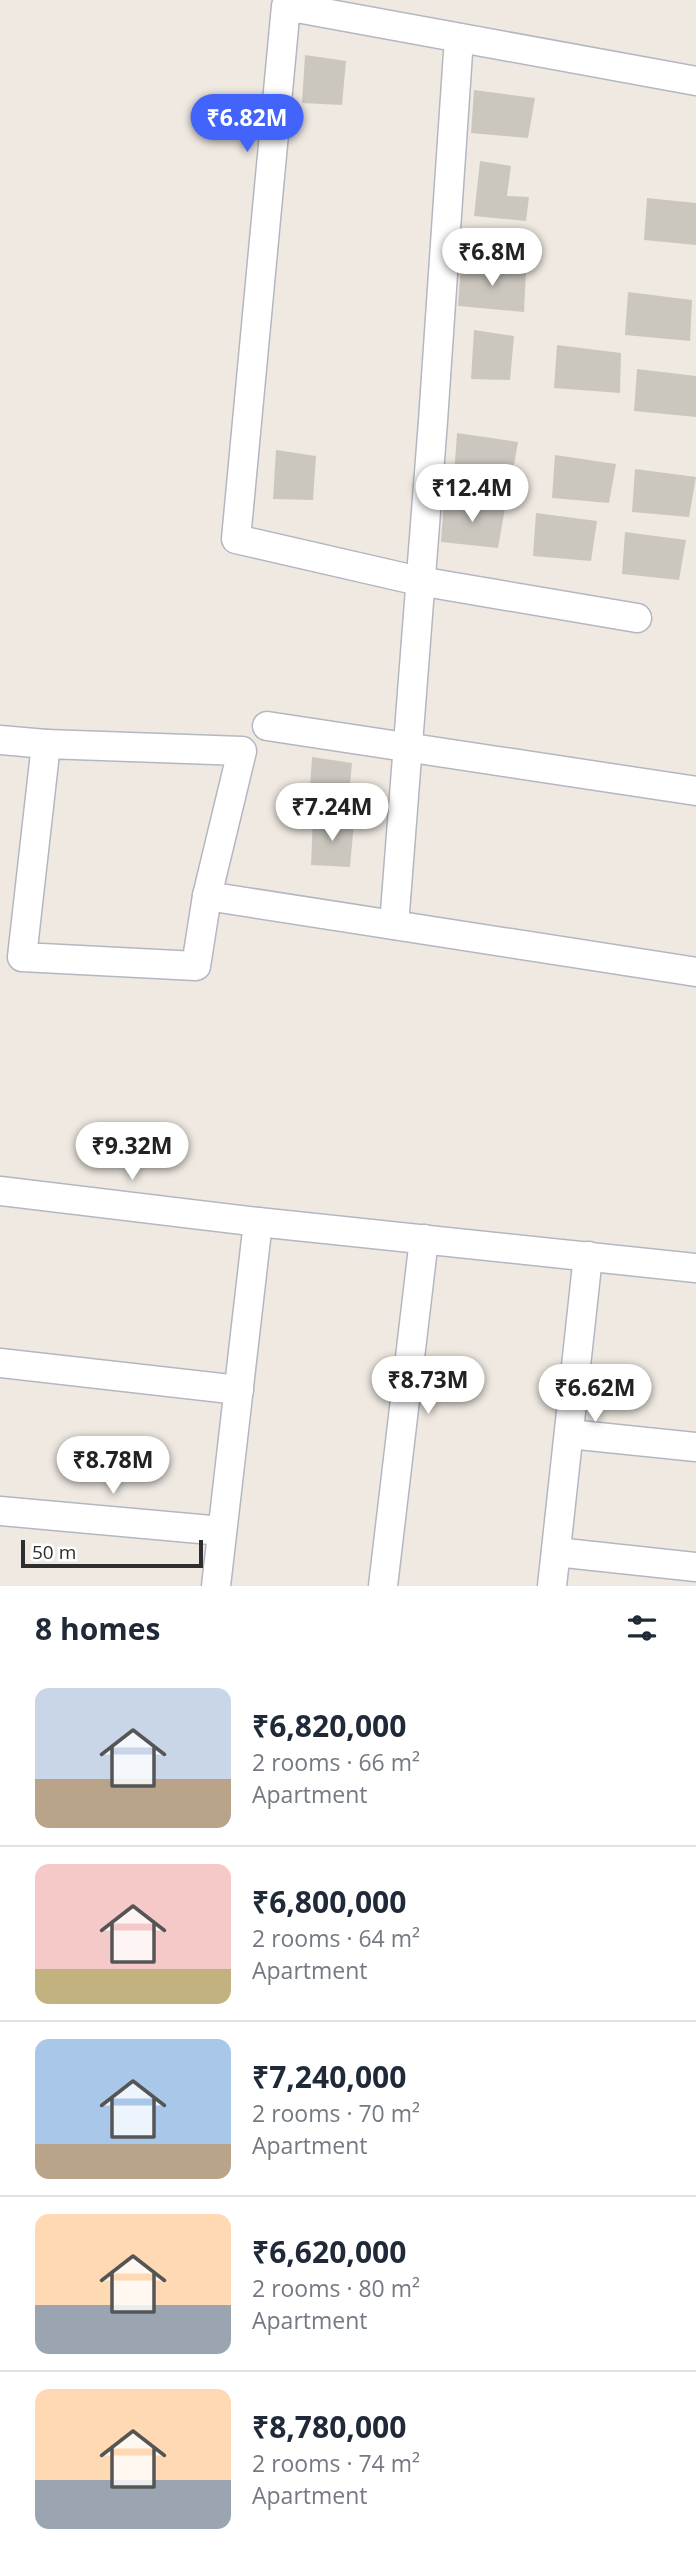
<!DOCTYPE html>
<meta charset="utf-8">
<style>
:root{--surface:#fff;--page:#f6f6f7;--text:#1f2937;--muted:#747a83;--line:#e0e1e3;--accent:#4264fb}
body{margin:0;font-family:"Open Sans",sans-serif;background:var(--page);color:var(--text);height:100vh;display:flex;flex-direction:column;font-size:26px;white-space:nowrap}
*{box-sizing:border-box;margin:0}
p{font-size:23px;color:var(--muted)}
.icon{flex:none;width:38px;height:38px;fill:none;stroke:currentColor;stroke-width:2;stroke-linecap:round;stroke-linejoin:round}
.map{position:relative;height:1586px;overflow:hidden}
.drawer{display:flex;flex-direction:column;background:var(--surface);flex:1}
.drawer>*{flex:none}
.scale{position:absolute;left:21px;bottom:18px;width:182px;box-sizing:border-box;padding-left:7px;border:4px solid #2e2e2e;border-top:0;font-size:19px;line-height:24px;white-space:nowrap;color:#2e2e2e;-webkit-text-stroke:5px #fff;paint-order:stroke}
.price{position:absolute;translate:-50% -60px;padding:0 16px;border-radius:24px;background:#fff;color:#222;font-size:23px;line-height:46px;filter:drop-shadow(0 2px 4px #0008)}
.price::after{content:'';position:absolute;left:50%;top:42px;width:21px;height:16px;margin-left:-10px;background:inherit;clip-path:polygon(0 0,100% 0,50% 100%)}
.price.selected{background:var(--accent);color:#fff}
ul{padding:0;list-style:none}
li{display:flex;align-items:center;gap:21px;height:175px;padding:0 35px}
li+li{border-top:2px solid var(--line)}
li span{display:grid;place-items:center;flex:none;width:196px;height:140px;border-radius:14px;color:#555}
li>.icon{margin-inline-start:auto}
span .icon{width:84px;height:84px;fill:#fffc;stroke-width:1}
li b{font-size:30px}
h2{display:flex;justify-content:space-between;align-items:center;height:84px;padding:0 35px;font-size:30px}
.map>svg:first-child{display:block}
.building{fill:#cbc7bf}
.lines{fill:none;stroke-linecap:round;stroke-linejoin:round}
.street-casing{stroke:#b4b7c1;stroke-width:31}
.street{stroke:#fff;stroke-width:28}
</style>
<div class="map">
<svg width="696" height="1586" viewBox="0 0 696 1586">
<rect width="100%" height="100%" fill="#efe9e1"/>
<g class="building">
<path d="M305 55 346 61 342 105 302 103Z"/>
<path d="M474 90 535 98 528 138 471 133Z"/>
<path d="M480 161 511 166 507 196 529 197 526 221 474 216Z"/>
<path d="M647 198 696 203V245L644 240Z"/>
<path d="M461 263 526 271 524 312 458 306Z"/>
<path d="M628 292 692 300 690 341 625 335Z"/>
<path d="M474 330 514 336 510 380 471 379Z"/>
<path d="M557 345 621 353 620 393 554 388Z"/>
<path d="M637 369 696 376V417L634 411Z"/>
<path d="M457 433 518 442 511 482 454 476Z"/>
<path d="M276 450 316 456 313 500 273 499Z"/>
<path d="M555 455 616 464 609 503 552 498Z"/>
<path d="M635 469 696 477 689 517 632 512Z"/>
<path d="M444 500 505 508 498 548 441 542Z"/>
<path d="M536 513 597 521 591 561 533 556Z"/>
<path d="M625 532 686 540 679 580 622 574Z"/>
<path d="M312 757 352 763 348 807 309 806Z"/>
<path d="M313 817 354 822 350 867 311 865Z"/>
</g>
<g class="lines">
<g class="street-casing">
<g id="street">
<path d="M637 618 419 581 236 539 286 6 696 81"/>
<path d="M267 726 696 791"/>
<path d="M0 740 46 744"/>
<path d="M46 744 242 751 207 896 196 966 22 957Z"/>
<path d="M207 896 696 972"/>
<path d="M394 925 433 421 459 38"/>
<path d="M0 1191 258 1222"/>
<path d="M0 1363 239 1390"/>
<path d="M569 1434 696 1447"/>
<path d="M0 1511 222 1531"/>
<path d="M556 1552 696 1567"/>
<path d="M216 1586 258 1222 696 1268"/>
<path d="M383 1586 424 1239"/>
<path d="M552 1586 588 1256"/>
</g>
</g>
<use href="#street" class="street"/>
</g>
</svg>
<div class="scale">50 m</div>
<b class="price selected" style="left:247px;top:154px">₹6.82M</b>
<b class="price" style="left:492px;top:288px">₹6.8M</b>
<b class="price" style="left:472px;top:524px">₹12.4M</b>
<b class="price" style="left:332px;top:843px">₹7.24M</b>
<b class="price" style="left:132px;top:1182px">₹9.32M</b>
<b class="price" style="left:428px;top:1416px">₹8.73M</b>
<b class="price" style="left:595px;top:1424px">₹6.62M</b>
<b class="price" style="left:113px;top:1496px">₹8.78M</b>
</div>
<section class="drawer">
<h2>8 homes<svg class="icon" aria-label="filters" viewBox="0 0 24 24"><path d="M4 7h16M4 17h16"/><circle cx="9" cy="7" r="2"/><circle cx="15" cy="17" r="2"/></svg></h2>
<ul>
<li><span style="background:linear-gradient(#c9d6e8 65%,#b9a48a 0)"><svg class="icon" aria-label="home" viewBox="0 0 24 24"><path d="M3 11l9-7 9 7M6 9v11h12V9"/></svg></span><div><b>₹6,820,000</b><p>2 rooms · 66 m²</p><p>Apartment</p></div></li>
<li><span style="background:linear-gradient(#f6c9c9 75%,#c2b280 0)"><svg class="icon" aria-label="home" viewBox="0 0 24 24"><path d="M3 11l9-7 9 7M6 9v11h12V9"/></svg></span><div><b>₹6,800,000</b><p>2 rooms · 64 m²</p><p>Apartment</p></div></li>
<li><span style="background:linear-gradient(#a9c7e8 75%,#b9a48a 0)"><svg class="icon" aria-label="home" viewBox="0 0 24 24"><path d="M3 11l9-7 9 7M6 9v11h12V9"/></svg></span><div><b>₹7,240,000</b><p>2 rooms · 70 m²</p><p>Apartment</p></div></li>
<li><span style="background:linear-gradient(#ffd9b3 65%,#9aa5b1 0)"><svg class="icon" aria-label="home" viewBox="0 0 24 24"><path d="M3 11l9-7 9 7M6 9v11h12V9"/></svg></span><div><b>₹6,620,000</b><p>2 rooms · 80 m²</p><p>Apartment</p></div></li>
<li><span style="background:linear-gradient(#ffd9b3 65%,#9aa5b1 0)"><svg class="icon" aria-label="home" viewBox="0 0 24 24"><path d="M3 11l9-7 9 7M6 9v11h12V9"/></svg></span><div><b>₹8,780,000</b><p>2 rooms · 74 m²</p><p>Apartment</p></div></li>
</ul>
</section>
